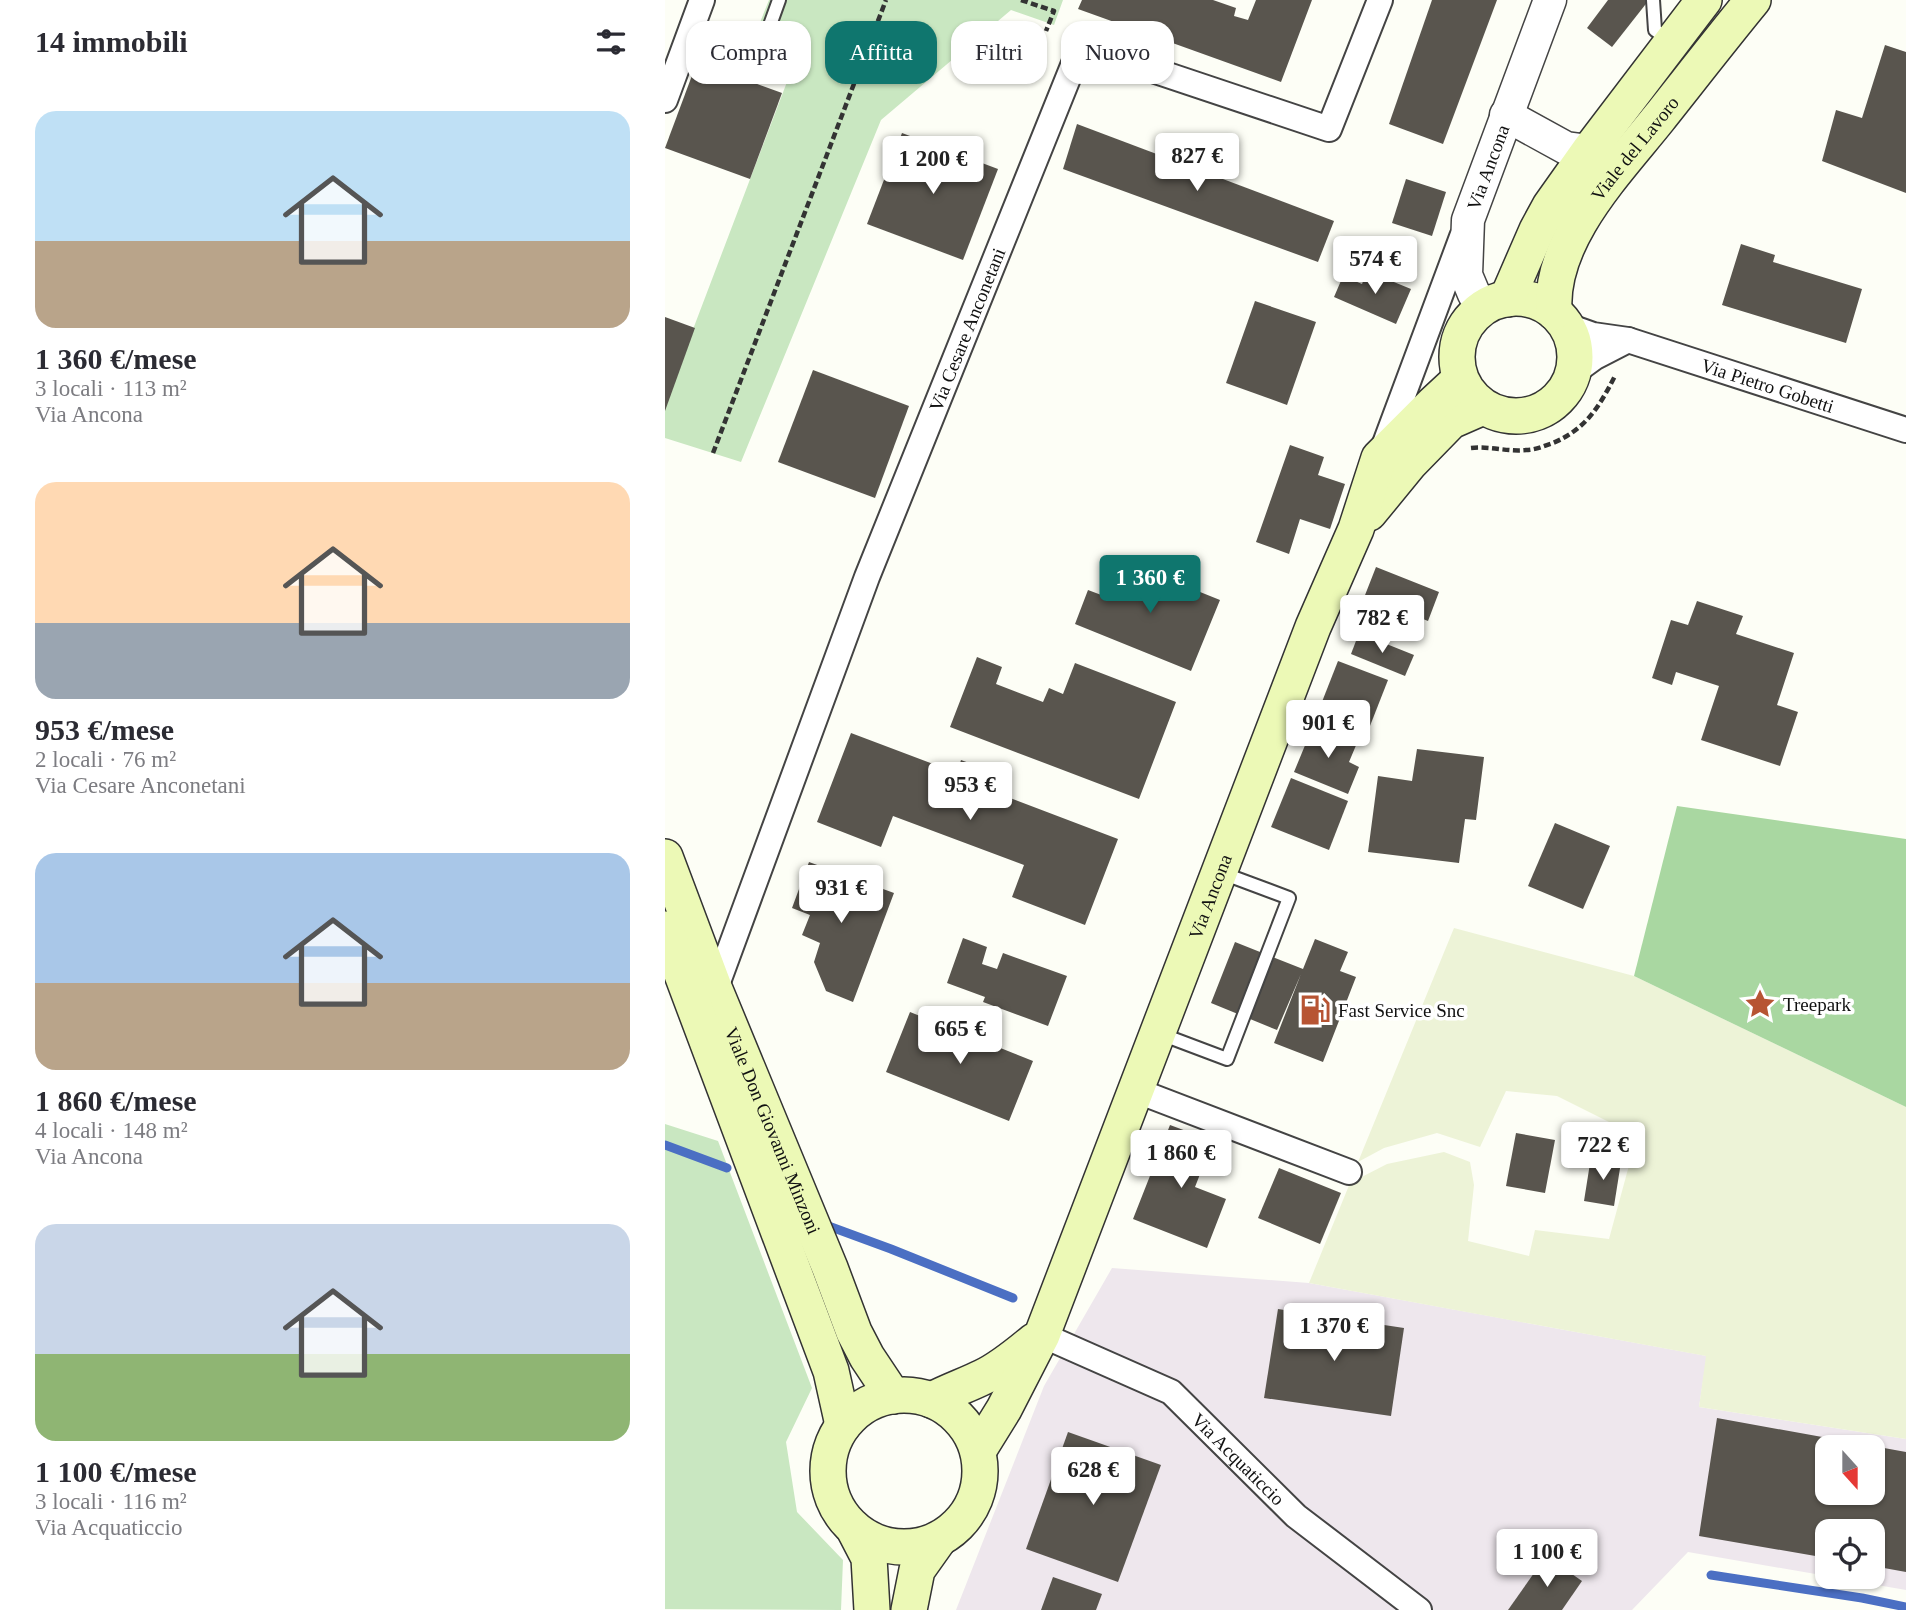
<!DOCTYPE html>
<html lang="it">
<meta charset="utf-8">
<style>
:root{--surface:#fff;--page:#f2f2f3;--text:#2b2b33;--muted:#7c7c81;--accent:#0f766e}
body{margin:0;font-family:"Times New Roman",serif;background:var(--page);color:var(--text);height:100vh;display:flex;flex-direction:column;font-size:26px;white-space:nowrap}
*{box-sizing:border-box;margin:0}
p{font-size:23px;color:var(--muted)}
.icon{flex:none;width:38px;height:38px;fill:none;stroke:currentColor;stroke-width:2;stroke-linecap:round;stroke-linejoin:round}
.map{position:relative;flex:1;overflow:hidden}
.panel{display:flex;flex-direction:column;background:var(--surface);width:665px}
.panel>*{flex:none}
.banner{position:absolute;left:21px;top:21px;width:665px;height:63px;display:flex;gap:14px}
.needle{width:46px;rotate:159deg}
.buttons{position:absolute;left:1150px;top:1435px;display:grid;gap:14px}
.buttons a{display:grid;place-items:center;width:70px;height:70px;border-radius:14px;background:var(--surface);box-shadow:0 2px 5px #0004;font-size:35px}
.price{position:absolute;translate:-50% -60px;padding:0 16px;border-radius:7px;background:#fff;color:#222;font-size:23px;line-height:46px;filter:drop-shadow(0 2px 4px #0008)}
.price::after{content:'';position:absolute;left:50%;top:42px;width:21px;height:16px;margin-left:-10px;background:inherit;clip-path:polygon(0 0,100% 0,50% 100%)}
.price.on{background:var(--accent);color:#fff}
ul{padding:0;list-style:none}
li{display:grid;align-content:center;gap:14px;height:371px;padding:0 35px}
li span{display:grid;place-items:center;height:217px;border-radius:21px;color:#555}
li>.icon{margin-inline-start:auto}
span .icon{width:126px;height:126px;fill:#fffc;stroke-width:1}
li b{font-size:30px}
h2{display:flex;justify-content:space-between;align-items:center;height:84px;padding:0 35px;font-size:30px}
.pill{padding:0 24px;border-radius:21px;background:var(--surface);box-shadow:0 2px 5px #0004;font-size:24px;line-height:63px}
.pill.on{background:var(--accent);color:#fff}
main{display:flex;flex:1;min-height:0}
.map>svg:first-child{display:block}
.industrial{fill:#eee7ed;fill-rule:evenodd}
.farmland{fill:#edf3d7}
.green{fill:#c9e7c1}
.forest{fill:#a9d7a1}
.lines{fill:none;stroke-linecap:round;stroke-linejoin:round}
.stream{stroke:#4b6fc3;stroke-width:9}
.building{fill:#59554e}
.service-casing{stroke:#444;stroke-width:16}
.minor-casing{stroke:#444;stroke-width:28}
.tertiary-casing{stroke:#444;stroke-width:35}
.secondary-casing{stroke:#333;stroke-width:38}
.path{stroke:#333;stroke-width:4.5;stroke-dasharray:7 3.5;stroke-linecap:butt}
.service{stroke:#fff;stroke-width:12}
.minor{stroke:#fff;stroke-width:24}
.tertiary{stroke:#fff;stroke-width:32}
.secondary{stroke:#ecf9b6;stroke-width:35}
.labels{text-anchor:middle;stroke-width:7;stroke-linejoin:round;paint-order:stroke}
.street-label{font-size:19px;fill:#111;stroke:#fff}
.poi-label{font-size:19px;fill:#111;stroke:#fff;text-anchor:start}
</style>
<main>
<section class="panel">
<h2>14 immobili<svg class="icon" aria-label="filters" viewBox="0 0 24 24"><path d="M4 7h16M4 17h16"/><circle cx="9" cy="7" r="2"/><circle cx="15" cy="17" r="2"/></svg></h2>
<ul>
<li><span style="background:linear-gradient(#bfe0f5 60%,#b9a48a 0)"><svg class="icon" aria-label="home" viewBox="0 0 24 24"><path d="M3 11l9-7 9 7M6 9v11h12V9"/></svg></span><div><b>1 360 €/mese</b><p>3 locali · 113 m²</p><p>Via Ancona</p></div></li>
<li><span style="background:linear-gradient(#ffd9b3 65%,#9aa5b1 0)"><svg class="icon" aria-label="home" viewBox="0 0 24 24"><path d="M3 11l9-7 9 7M6 9v11h12V9"/></svg></span><div><b>953 €/mese</b><p>2 locali · 76 m²</p><p>Via Cesare Anconetani</p></div></li>
<li><span style="background:linear-gradient(#a9c7e8 60%,#b9a48a 0)"><svg class="icon" aria-label="home" viewBox="0 0 24 24"><path d="M3 11l9-7 9 7M6 9v11h12V9"/></svg></span><div><b>1 860 €/mese</b><p>4 locali · 148 m²</p><p>Via Ancona</p></div></li>
<li><span style="background:linear-gradient(#c9d6e8 60%,#8fb573 0)"><svg class="icon" aria-label="home" viewBox="0 0 24 24"><path d="M3 11l9-7 9 7M6 9v11h12V9"/></svg></span><div><b>1 100 €/mese</b><p>3 locali · 116 m²</p><p>Via Acquaticcio</p></div></li>
</ul>
</section>
<div class="map">
<svg width="1241" height="1610" viewBox="0 0 1241 1610">
<rect width="100%" height="100%" fill="#fdfef6"/>
<path class="industrial" d="M447 1268 644 1283 1042 1356 1034 1407 1241 1439V1590L1166 1577H1208V1531H1162V1576L1023 1552 967 1610H291L379 1386ZM1162 1447H1208V1493H1162Z"/>
<path class="farmland" d="M789 928 969 976 1241 1107V1439L1034 1407 1041 1356 644 1283 685 1183 722 1164 779 1152 805 1162 809 1185 803 1241 864 1256 870 1230 944 1239 972 1136 892 1096 841 1091 815 1147 772 1133 719 1148 693 1162Z"/>
<g class="green">
<path d="M104 0H398L389 25 346 10 216 120 76 462 0 438V403L125 74 82 55Z"/>
<path d="M0 1124 53 1141 147 1388 121 1442 132 1512 178 1560 176 1610 0 1609Z"/>
</g>
<path class="forest" d="M1012 806 1241 839V1107L969 976Z"/>
<g class="lines">
<g class="stream">
<path d="M0 1145 62 1168"/>
<path d="M158 1224 226 1249 348 1298"/>
<path d="M1046 1575 1197 1598 1241 1607"/>
</g>
</g>
<g class="building">
<path d="M417 0H548L571 8 569 16 583 20 591 0H647L616 82 413 9Z"/>
<path d="M767 0H832L778 144 724 124Z"/>
<path d="M943 0H984L947 47 922 28Z"/>
<path d="M1220 45 1241 52V193L1157 161 1171 110 1197 118Z"/>
<path d="M32 62 117 93 85 179 0 148Z"/>
<path d="M412 124 669 221 653 262 398 169Z"/>
<path d="M237 133 333 169 298 260 202 224Z"/>
<path d="M741 179 781 192 767 236 727 223Z"/>
<path d="M1076 244 1110 255 1108 262 1197 289 1181 343 1057 305Z"/>
<path d="M702 271 746 289 731 324 669 297 678 276 697 284Z"/>
<path d="M590 301 651 322 622 405 561 383Z"/>
<path d="M0 317 30 328 0 411Z"/>
<path d="M148 370 244 406 210 498 113 462Z"/>
<path d="M625 445 659 457 653 475 680 484 665 529 635 519 624 554 591 542Z"/>
<path d="M453 559 555 600 526 671 410 624 423 590 439 596Z"/>
<path d="M711 567 774 592 763 621 753 617 746 634 693 613Z"/>
<path d="M1032 601 1078 616 1071 634 1129 653 1112 705 1133 712 1115 766 1036 740 1054 686 1011 672 1007 685 987 678 1006 620 1023 625Z"/>
<path d="M694 633 749 655 740 676 686 654Z"/>
<path d="M312 657 337 667 331 684 378 702 384 688 398 694 410 663 511 702 474 799 285 727Z"/>
<path d="M673 661 723 680 703 731 653 712Z"/>
<path d="M648 726 692 743 684 762 694 767 683 794 629 772Z"/>
<path d="M186 733 292 773 296 760 339 776 332 793 453 839 420 925 347 897 359 865 228 816 216 847 152 822Z"/>
<path d="M752 749 819 757 811 820 800 819 794 863 703 852 713 776 747 781Z"/>
<path d="M626 778 683 801 664 850 606 827Z"/>
<path d="M890 823 945 846 918 909 863 886Z"/>
<path d="M144 862 229 893 188 1002 161 991 149 962 155 943 137 935 145 915 127 908Z"/>
<path d="M298 938 322 947 317 964 332 969 338 953 402 976 383 1026 318 1002 320 997 282 983Z"/>
<path d="M650 939 683 952 675 971 691 977 658 1062 609 1043 636 974 612 1030 546 1003 570 942 638 969Z"/>
<path d="M245 1012 368 1061 344 1121 221 1072Z"/>
<path d="M505 1125 548 1141 530 1187 561 1199 542 1248 468 1219Z"/>
<path d="M851 1133 890 1140 880 1193 841 1186Z"/>
<path d="M926 1157 956 1162 949 1206 919 1201Z"/>
<path d="M614 1168 676 1193 655 1244 593 1218Z"/>
<path d="M613 1309 739 1328 726 1416 599 1398Z"/>
<path d="M1052 1418 1207 1446 1206 1447H1162V1493H1208V1446L1241 1452V1572L1208 1566V1531H1162V1558L1034 1536Z"/>
<path d="M403 1432 496 1465 453 1582 361 1549Z"/>
<path d="M881 1556 917 1581 897 1610H843Z"/>
<path d="M388 1577 437 1594 431 1610H376Z"/>
</g>
<g class="lines">
<g class="service-casing">
<g id="service">
<path d="M988 0 990 30 1005 41"/>
<path d="M91 64 114 0"/>
<path d="M493 1033 562 1059 624 898 557 873"/>
</g>
</g>
<g class="minor-casing">
<g id="minor">
<path d="M0 100 37 0"/>
<path id="s1" d="M900 325 928 335 963 340 1241 430"/>
<path d="M908 373 930 357 963 340"/>
<path d="M718 449 797 237"/>
<path id="s2" d="M50 990 202 577 416 46 664 129 715 0"/>
<path d="M470 1090 684 1172"/>
<path id="s3" d="M377 1335 506 1392 631 1516 754 1610"/>
</g>
</g>
<g class="tertiary-casing">
<g id="tertiary">
<path d="M841 115 901 148 924 151"/>
<path id="s4" d="M821 306 809 294 801 275 803 220 885 0"/>
</g>
</g>
<g class="secondary-casing">
<g id="secondary">
<circle cx="851" cy="357" r="59"/>
<path d="M842 299 872 230 885 206 924 151 1039 0"/>
<path id="s5" d="M889 312C884 239 951 172 994 118 1025 79 1056 39 1088 0"/>
<path d="M704 513 745 463 786 421 818 407"/>
<path id="s6" d="M0 857 50 990 165 1268 189 1332 202 1357 228 1396"/>
<path d="M0 929 166 1371 178 1425"/>
<circle cx="239" cy="1471" r="76"/>
<path d="M267 1400C284 1391 302 1385 318 1377 337 1368 353 1354 369 1341"/>
<path id="s7" d="M313 1451 339 1409 377 1335 648 627 691 529 714 458 768 404 795 379"/>
<path d="M190 1531 204 1558 207 1610"/>
<path d="M244 1610 252 1570 274 1539"/>
</g>
</g>
<g class="path">
<path d="M356 0 389 11 381 31"/>
<path d="M806 448C825 446 843 452 861 450 870 450 879 446 888 443 921 429 934 407 950 376"/>
<path d="M48 453 221 0"/>
</g>
<use href="#service" class="service"/>
<use href="#minor" class="minor"/>
<use href="#tertiary" class="tertiary"/>
<use href="#secondary" class="secondary"/>
</g>
<defs>
<g id="sight-bare" transform="scale(2.415)"><path d="M0-6L1.8-2.2L6-1.7L2.9 1.2L3.7 5.4L0 3.3L-3.7 5.4L-2.9 1.2L-6-1.7L-1.8-2.2Z" fill="#b75433" stroke="#fff" stroke-width="2.5" paint-order="stroke"/></g>
<g id="fuel-bare" transform="scale(2.415)"><path d="M-5.5-6h7V0h2V4h1.3V-2.5L3-4.5l.8-.8L6-3V5H2.5V1h-1V6h-7ZM-4.2-4.7v3.2H.2V-4.7Z" fill="#b75433" stroke="#fff" stroke-width="2.5" paint-order="stroke"/></g>
</defs>
<g fill-rule="evenodd">
<use href="#sight-bare" x="1095" y="1004"/>
<use href="#fuel-bare" x="650" y="1010"/>
</g>
<g class="labels">
<g class="street-label">
<text dy="7" stroke="none"><textPath href="#s5" startOffset="187">Viale del Lavoro</textPath></text>
<text dy="7" stroke="none"><textPath href="#s4" startOffset="149">Via Ancona</textPath></text>
<text dy="7" stroke="none"><textPath href="#s2" startOffset="707">Via Cesare Anconetani</textPath></text>
<text dy="7" stroke="none"><textPath href="#s1" startOffset="212">Via Pietro Gobetti</textPath></text>
<text dy="7" stroke="none"><textPath href="#s7" startOffset="602">Via Ancona</textPath></text>
<text dy="7" stroke="none"><textPath href="#s6" startOffset="294">Viale Don Giovanni Minzoni</textPath></text>
<text dy="7" stroke="none"><textPath href="#s3" startOffset="236">Via Acquaticcio</textPath></text>
</g>
<g class="poi-label">
<text x="1118" y="1011">Treepark</text>
<text x="673" y="1017">Fast Service Snc</text>
</g>
</g>
</svg>
<div class="buttons">
<a><svg class="needle" viewBox="-14 -14 28 28"><path d="M0-13l5 13h-10z" fill="#e53935"/><path d="M0 13l5-13h-10z" fill="#7c7c81"/></svg></a>
<a><svg class="icon" aria-label="locate" viewBox="0 0 24 24"><circle cx="12" cy="12" r="6"/><path d="M12 2v4M12 18v4M2 12h4M18 12h4"/></svg></a>
</div>
<b class="price" style="left:532px;top:193px">827 €</b>
<b class="price" style="left:268px;top:196px">1 200 €</b>
<b class="price" style="left:710px;top:296px">574 €</b>
<b class="price on" style="left:485px;top:615px">1 360 €</b>
<b class="price" style="left:717px;top:655px">782 €</b>
<b class="price" style="left:663px;top:760px">901 €</b>
<b class="price" style="left:305px;top:822px">953 €</b>
<b class="price" style="left:176px;top:925px">931 €</b>
<b class="price" style="left:295px;top:1066px">665 €</b>
<b class="price" style="left:938px;top:1182px">722 €</b>
<b class="price" style="left:516px;top:1190px">1 860 €</b>
<b class="price" style="left:669px;top:1363px">1 370 €</b>
<b class="price" style="left:428px;top:1507px">628 €</b>
<b class="price" style="left:882px;top:1589px">1 100 €</b>
<div class="banner">
<a class="pill">Compra</a>
<a class="pill on">Affitta</a>
<a class="pill">Filtri</a>
<a class="pill">Nuovo</a>
</div>
</div>
</main>
